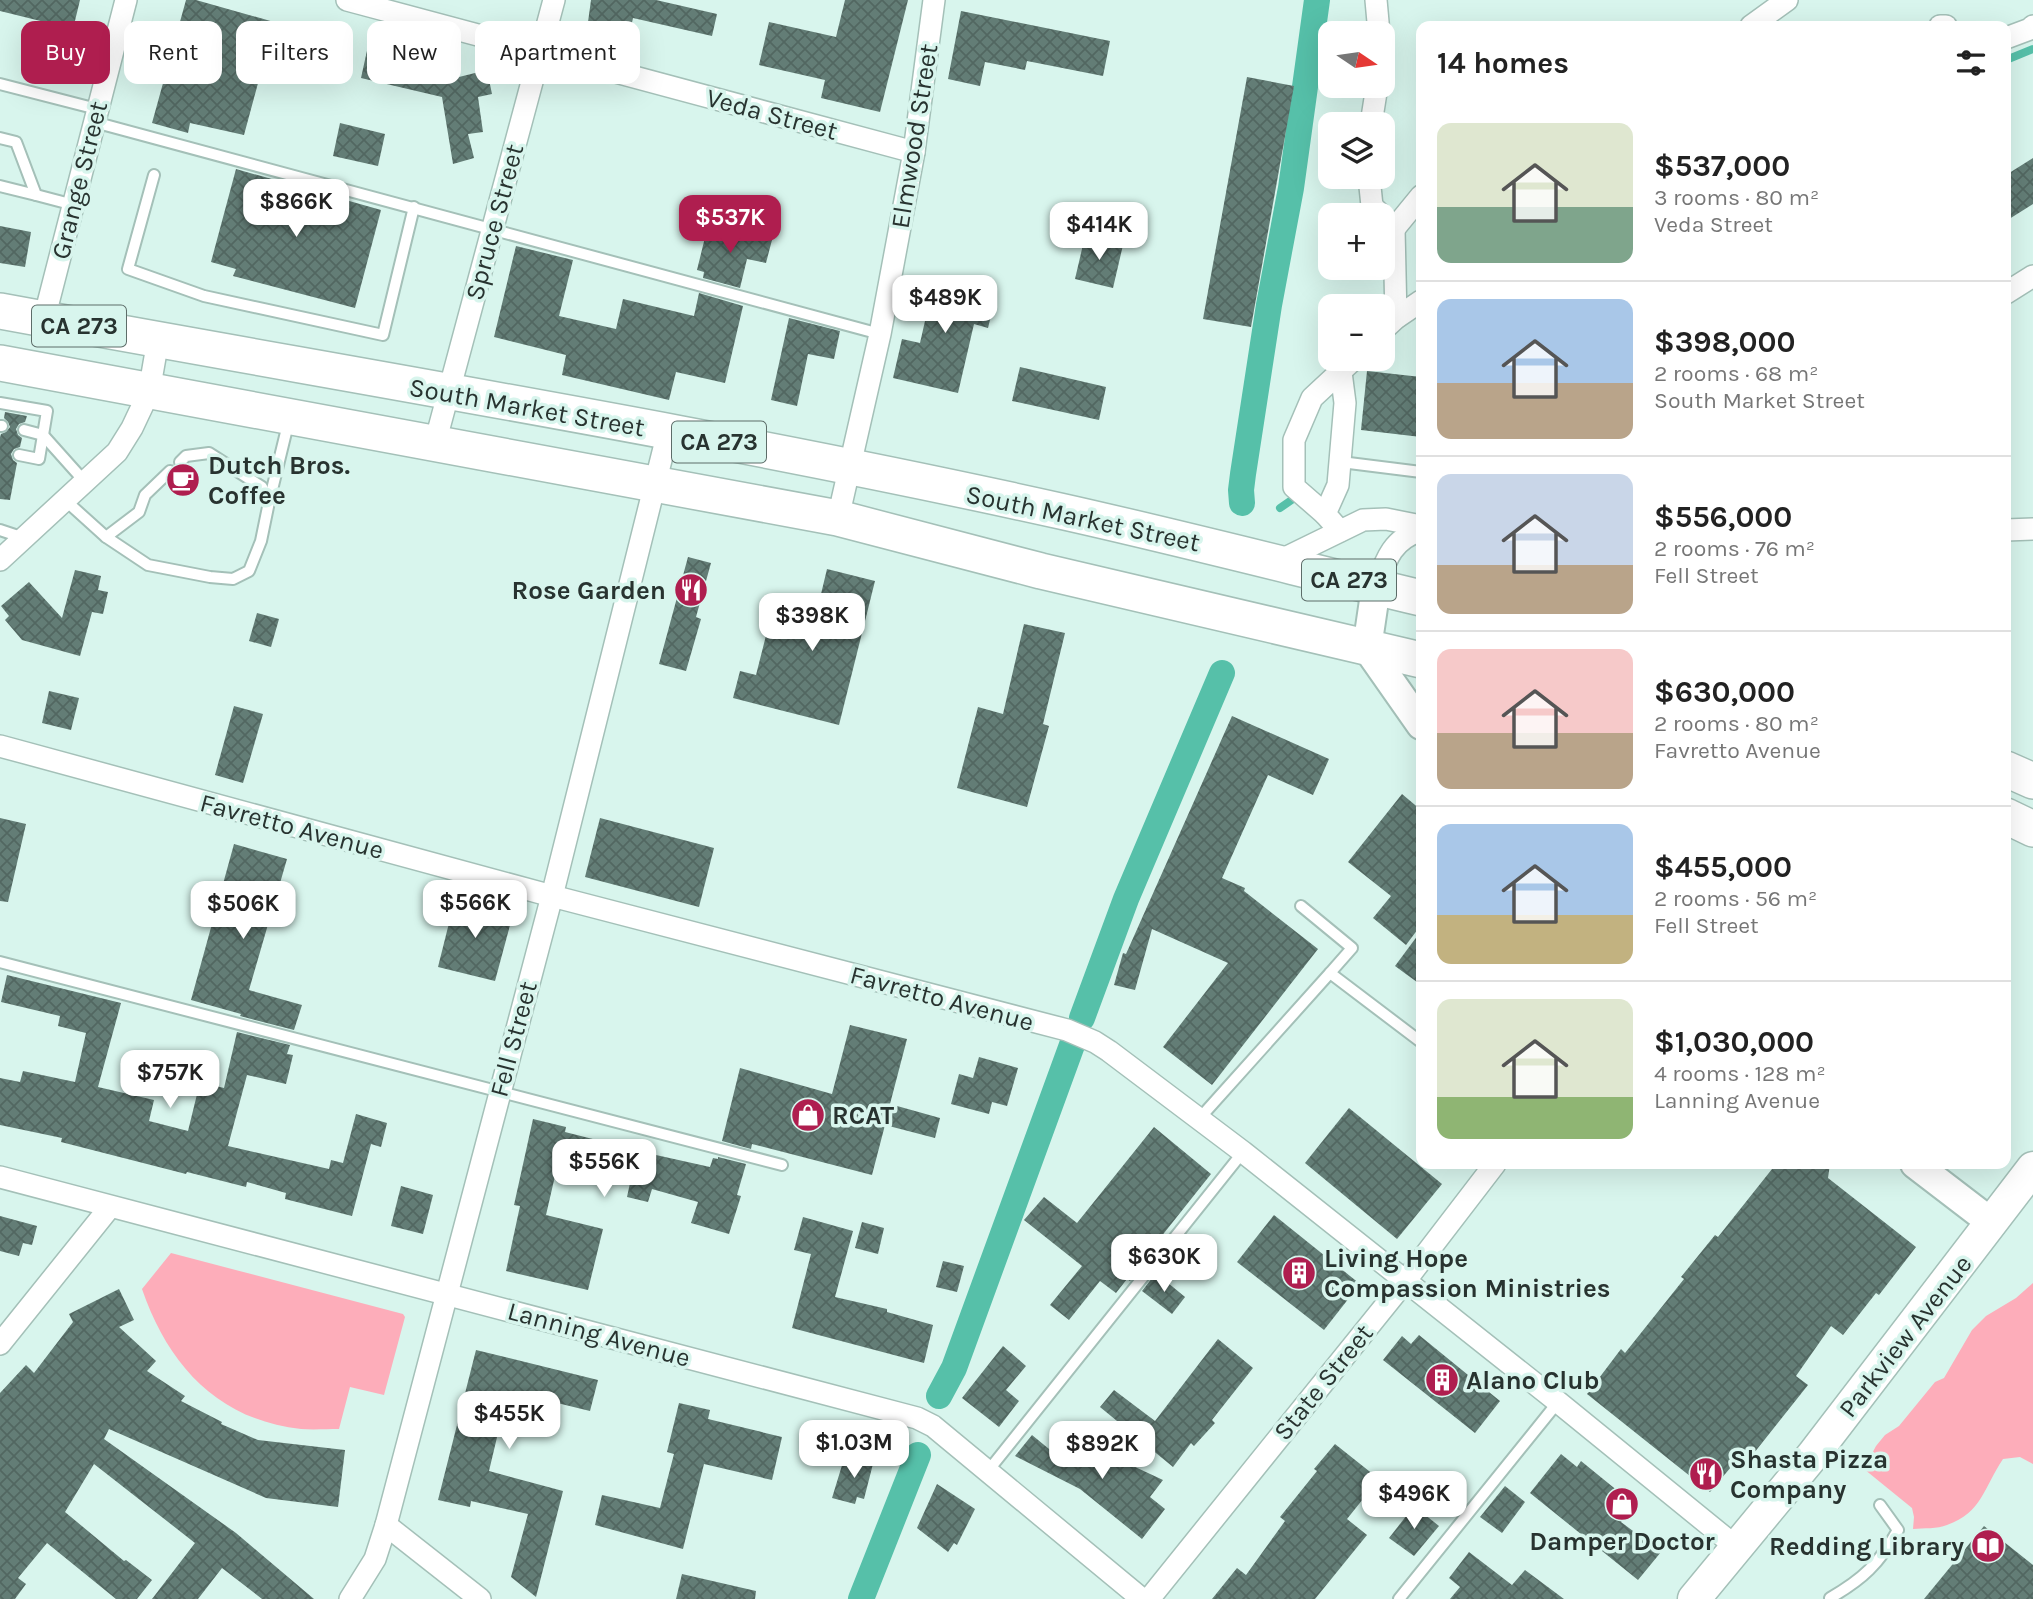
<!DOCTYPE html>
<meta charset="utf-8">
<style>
:root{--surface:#fff;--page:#f6f6f6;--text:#222;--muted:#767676;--line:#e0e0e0;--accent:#af1e4f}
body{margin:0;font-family:Karla,sans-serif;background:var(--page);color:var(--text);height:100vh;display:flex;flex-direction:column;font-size:26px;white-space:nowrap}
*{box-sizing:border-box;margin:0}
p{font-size:23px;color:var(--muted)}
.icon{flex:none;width:38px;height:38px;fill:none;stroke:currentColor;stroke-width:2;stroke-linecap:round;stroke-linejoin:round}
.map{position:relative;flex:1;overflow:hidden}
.details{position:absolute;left:1416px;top:21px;width:595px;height:1148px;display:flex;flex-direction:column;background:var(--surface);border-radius:14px;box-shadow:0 7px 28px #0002}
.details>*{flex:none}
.hud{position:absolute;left:21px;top:21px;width:665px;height:63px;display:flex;gap:14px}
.needle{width:46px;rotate:103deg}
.fabs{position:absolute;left:1318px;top:21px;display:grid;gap:14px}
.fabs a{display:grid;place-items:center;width:77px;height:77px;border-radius:14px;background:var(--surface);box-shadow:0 7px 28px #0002;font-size:35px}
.price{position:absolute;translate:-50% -60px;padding:0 16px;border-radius:14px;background:#fff;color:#222;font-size:23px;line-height:46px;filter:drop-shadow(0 2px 4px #0008)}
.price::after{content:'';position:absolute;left:50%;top:42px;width:21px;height:16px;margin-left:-10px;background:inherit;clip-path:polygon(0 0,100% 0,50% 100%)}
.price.active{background:var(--accent);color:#fff}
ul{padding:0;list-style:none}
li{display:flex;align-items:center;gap:21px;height:175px;padding:0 21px}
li+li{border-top:2px solid var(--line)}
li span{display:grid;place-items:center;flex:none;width:196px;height:140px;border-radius:14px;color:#555}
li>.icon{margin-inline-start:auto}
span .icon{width:84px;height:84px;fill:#fffc;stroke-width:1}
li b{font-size:30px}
h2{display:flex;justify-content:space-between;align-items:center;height:84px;padding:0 21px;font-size:30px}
.tag{padding:0 24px;border-radius:14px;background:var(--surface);box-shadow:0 7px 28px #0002;font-size:24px;line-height:63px}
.tag.active{background:var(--accent);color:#fff}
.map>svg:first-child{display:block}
.green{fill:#fdadba}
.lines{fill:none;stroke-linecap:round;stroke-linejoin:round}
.stream{stroke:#56c0a9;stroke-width:8}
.canal{stroke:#56c0a9;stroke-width:26}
.building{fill:url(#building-cross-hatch)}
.service-casing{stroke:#a4c0b8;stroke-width:14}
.minor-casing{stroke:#a4c0b8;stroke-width:24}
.tertiary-casing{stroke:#a4c0b8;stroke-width:32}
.secondary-casing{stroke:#a4c0b8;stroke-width:35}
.primary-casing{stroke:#a4c0b8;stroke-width:38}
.service{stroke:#fff;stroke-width:10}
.minor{stroke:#fff;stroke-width:21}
.tertiary{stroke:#fff;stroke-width:28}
.secondary{stroke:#fff;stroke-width:32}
.primary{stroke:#fff;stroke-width:35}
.labels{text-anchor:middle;stroke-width:7;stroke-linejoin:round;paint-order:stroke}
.shield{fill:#d8f5ed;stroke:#5d6d69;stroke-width:2}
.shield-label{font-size:24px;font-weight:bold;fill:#283330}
.street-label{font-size:26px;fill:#283330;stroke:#d8f5ed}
.poi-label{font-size:26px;font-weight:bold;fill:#283330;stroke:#d8f5ed;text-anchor:start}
</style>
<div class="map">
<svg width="2033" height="1599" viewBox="0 0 2033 1599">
<defs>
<pattern id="building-cross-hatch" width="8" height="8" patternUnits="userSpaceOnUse" patternTransform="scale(1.75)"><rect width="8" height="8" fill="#637d76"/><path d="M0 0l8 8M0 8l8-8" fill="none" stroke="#526761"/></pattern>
</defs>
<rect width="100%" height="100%" fill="#d8f5ed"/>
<g class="green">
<path d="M171 1253 403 1314 405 1317 384 1395 350 1387 339 1429C327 1429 313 1430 301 1429 218 1420 168 1365 142 1289Z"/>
<path d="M2033 1283V1464L2020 1457 2003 1459C1984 1487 1982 1513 1947 1525 1937 1529 1924 1528 1913 1529L1914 1517 1912 1508 1864 1469 1876 1446 1885 1435 1899 1426 1935 1382 1944 1378 1972 1330 1986 1316 2016 1298Z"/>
</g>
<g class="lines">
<g class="stream">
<path d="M2006 60 2033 49"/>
<path d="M1280 508 1293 499"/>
</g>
<g class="canal">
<path d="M1242 503 1241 490 1243 474 1269 305 1291 188 1317 0"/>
<path d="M1082 1018 1126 899 1222 673"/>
<path d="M939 1396 954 1368 1072 1045"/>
<path d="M861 1599 918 1455"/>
</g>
</g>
<g class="building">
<path d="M0 0H80L73 29 0 11Z"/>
<path d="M186 0H196L274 22 272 28 318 39 310 72 264 61 244 135 190 123 188 133 152 123Z"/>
<path d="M591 0H656L717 14 712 36 633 18 630 32 588 22Z"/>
<path d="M845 0H908L880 112 821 98 825 80 759 65 769 22 836 37Z"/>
<path d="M961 11 1110 41 1103 76 1027 61 1025 70 985 62 980 86 948 79Z"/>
<path d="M370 37 449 56 443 81 487 70 492 94 478 97 483 132 468 134 474 158 453 164 442 97 361 78Z"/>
<path d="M1247 77 1294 86 1251 327 1203 319Z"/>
<path d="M340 123 385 134 378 166 333 156Z"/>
<path d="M2033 158V204L2006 221V175Z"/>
<path d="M236 169 381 210 355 308 233 276 236 269 211 262Z"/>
<path d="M708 225 772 240 766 263 747 259 740 288 703 278 704 272 697 270Z"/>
<path d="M0 226 31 232 25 267 0 263Z"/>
<path d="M1085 236 1123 245 1113 288 1075 279Z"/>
<path d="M516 246 573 260 559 316 616 329 623 299 694 316 699 293 743 306 725 383 676 372 669 400 562 375 566 355 494 337Z"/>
<path d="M935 277 997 291 988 328 974 324 958 393 893 378 902 339 920 343Z"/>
<path d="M789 318 840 331 834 359 808 354 797 406 771 400Z"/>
<path d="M1020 367 1106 387 1099 420 1012 401Z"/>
<path d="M1367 371 1421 377V437L1361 430Z"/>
<path d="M5 412 27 416 25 422 19 424 16 429 18 435 22 438 20 447 14 449 11 454 13 460 17 463 10 500 0 499V437L1 434 6 432 10 427 8 422 4 418Z"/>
<path d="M688 557 711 563 696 617 701 619 686 671 659 664Z"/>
<path d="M827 569 875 581 839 725 733 698 740 671 756 675 774 604 816 615Z"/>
<path d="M75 570 101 576 98 590 108 592 103 614 92 612 80 656 22 640 5 620 9 616 1 606 29 582 62 618Z"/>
<path d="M257 613 279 619 271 647 249 641Z"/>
<path d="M1024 624 1065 633 1043 724 1049 726 1027 807 957 788 978 707 1003 714Z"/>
<path d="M49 691 79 698 71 730 42 723Z"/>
<path d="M234 706 263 714 243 783 215 775Z"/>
<path d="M1232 716 1329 759 1313 795 1268 775 1222 878 1245 888 1244 891 1318 949 1212 1085 1163 1047 1228 963 1152 929 1135 990 1114 985 1123 953 1126 954Z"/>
<path d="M1402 794 1421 810V925L1406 945 1373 918 1391 896 1348 862Z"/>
<path d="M0 818 26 824 8 902 0 901Z"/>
<path d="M600 818 714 848 699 907 585 877Z"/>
<path d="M234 844 287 859 249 990 302 1005 294 1030 240 1016 241 1014 191 1000Z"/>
<path d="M455 899 513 914 495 981 438 967Z"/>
<path d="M1421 931V985L1395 966Z"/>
<path d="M7 975 121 1003 98 1087 154 1100 149 1121 188 1131 200 1082 224 1088 237 1032 290 1045 287 1054 293 1055 286 1084 247 1075 228 1146 329 1169 331 1160 343 1163 356 1114 387 1123 381 1147 371 1144 352 1216 285 1199 286 1193 247 1182 246 1187 187 1172 186 1174 61 1142 62 1138 0 1125V1078L20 1082 23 1071 75 1082 86 1033 58 1026 60 1016 1 1002Z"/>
<path d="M850 1025 907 1039 890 1104 940 1118 935 1138 885 1125 872 1175 752 1144 751 1149 722 1141 740 1068 832 1094Z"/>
<path d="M979 1057 1018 1068 1007 1106 992 1102 989 1114 951 1104 959 1074 973 1078Z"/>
<path d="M1349 1108 1442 1184 1397 1239 1305 1163Z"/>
<path d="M533 1119 566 1127 565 1132 656 1155 710 1167 713 1158 718 1159V1157L746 1164 737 1195 741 1196 729 1234 691 1223 698 1202 652 1189 648 1202 627 1197 630 1183 558 1163 546 1215 603 1229 588 1290 506 1271 520 1206 514 1205Z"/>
<path d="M1154 1127 1211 1174 1141 1262 1144 1264 1130 1281 1127 1279 1116 1293 1100 1281 1069 1320 1050 1305 1082 1266 1024 1220 1044 1197 1077 1223Z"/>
<path d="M1776 1164H1830L1828 1178 1916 1247 1879 1295 1876 1293 1843 1335 1831 1326 1796 1376 1808 1385 1754 1453 1747 1448 1710 1492 1587 1394 1621 1349 1625 1353 1684 1279 1681 1277 1715 1235 1718 1237Z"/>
<path d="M401 1186 433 1195 423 1234 391 1226Z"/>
<path d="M1274 1215 1360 1284 1324 1330 1237 1262Z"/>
<path d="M0 1216 37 1226 32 1245 23 1243 19 1256 0 1251Z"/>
<path d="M803 1217 853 1231 835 1297 887 1309V1312L933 1325 924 1363 792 1328 811 1254 794 1250Z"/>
<path d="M862 1222 884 1228 878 1254 855 1248Z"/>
<path d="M943 1261 964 1266 957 1292 936 1287Z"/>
<path d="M1156 1273 1185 1297 1172 1314 1142 1291Z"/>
<path d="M119 1289 134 1320 119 1327 156 1361 147 1371 185 1396 181 1401 222 1422 221 1424 258 1440 345 1450 338 1507 266 1498 109 1429 104 1439 236 1533 314 1599H262L222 1568 198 1599H152L195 1543 94 1464 65 1512 124 1561 126 1560 152 1580 137 1599H116L47 1543 18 1578 26 1584 15 1599H0V1393L26 1365 34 1373 73 1322 69 1314Z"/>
<path d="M1419 1335 1500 1401 1475 1433 1383 1360 1402 1336 1411 1344Z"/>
<path d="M1218 1339 1253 1368 1212 1420 1215 1423 1194 1446 1191 1443 1173 1467 1100 1407 1114 1390 1155 1421Z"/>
<path d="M1003 1346 1026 1366 1006 1390 1019 1401 999 1427 962 1398Z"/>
<path d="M476 1350 598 1380 590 1411 508 1391 489 1471 563 1491 536 1597 511 1577 528 1514 471 1501 470 1507 438 1500Z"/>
<path d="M679 1403 710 1410 708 1419 782 1437 772 1480 704 1464 683 1549 595 1525 602 1495 660 1508 674 1454 667 1452Z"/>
<path d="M1032 1435 1060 1458 1071 1437 1163 1480 1150 1497 1165 1509 1142 1539 1080 1489 1015 1456Z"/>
<path d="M1335 1444 1379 1479 1347 1519 1367 1535 1315 1599H1212L1237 1568 1246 1575 1285 1521 1280 1517 1317 1471 1314 1469Z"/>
<path d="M1561 1454 1577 1467 1581 1461 1635 1505 1621 1522 1661 1552 1638 1580 1530 1493Z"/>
<path d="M856 1455 874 1460 864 1499 857 1497 855 1504 832 1498 843 1462 853 1465Z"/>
<path d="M937 1484 975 1509 957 1545 954 1543 948 1552 917 1528Z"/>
<path d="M1505 1486 1525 1502 1502 1533 1480 1517Z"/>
<path d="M1414 1506 1439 1526 1414 1556 1389 1538Z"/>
<path d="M1984 1526 2033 1565V1599H1924Z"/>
<path d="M1469 1552 1512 1585 1525 1570 1564 1599H1450L1460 1587 1449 1578Z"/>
<path d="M682 1574 756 1591 755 1599H676Z"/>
</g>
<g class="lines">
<g class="service-casing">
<g id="service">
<path d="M0 84 97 109"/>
<path d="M94 122 880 334"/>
<path d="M0 138 16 142 36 195 74 205"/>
<path d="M154 175 128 269 204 296 383 335 414 207"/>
<path d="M0 186 36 195"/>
<path d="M0 403 47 411 39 459 19 455"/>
<path d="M0 426H2"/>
<path d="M24 430 43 435 85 482"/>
<path d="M1341 462 1421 472"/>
<path d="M170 471 145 495 139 512 106 537 148 565 210 577 233 579 249 571 261 541 269 502 262 487 209 453 186 456 180 462"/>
<path d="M65 500 106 537"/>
<path d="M269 502 289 420"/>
<path d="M0 530 24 538"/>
<path d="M1301 906 1352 948 1330 973"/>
<path d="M0 962 782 1165"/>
<path d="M1199 1119 1330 973 1421 1042"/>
<path d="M988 1471 1243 1152"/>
<path d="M1830 1598C1863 1579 1879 1564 1898 1530L1880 1505"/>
<path d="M1399 1599 1558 1402"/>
</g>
</g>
<g class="minor-casing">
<g id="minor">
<path d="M347 0 914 152"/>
<path d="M1376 0 1379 33"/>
<path d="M1751 26 1787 0"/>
<path d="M1940 26H1946"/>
<path d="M2006 38 2030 29 2033 26"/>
<path d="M1371 124 1377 86"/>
<path d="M1369 177 1372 206 1381 215"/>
<path d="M1382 217 1394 229 1396 318"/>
<path d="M1394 229 1421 196"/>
<path d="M2006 293 2033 276"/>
<path d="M44 319 126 0"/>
<path d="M1382 331 1396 318 1421 301"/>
<path d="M435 443 554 0"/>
<path d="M1325 514 1294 487V440L1312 398 1354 359"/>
<path d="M838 518 880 334 914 152 934 0"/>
<path d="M2006 530 2033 529"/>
<path d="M1340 531 1325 514 1338 485 1345 403 1341 372"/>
<path d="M0 560 117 452 132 428 149 392 158 340"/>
<path d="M1277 562 1363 520 1386 519 1421 526"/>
<path d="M1376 587C1385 562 1392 538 1421 531"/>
<path d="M0 746 552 896 1067 1030 1095 1042 1109 1051 1243 1152 1558 1402 1735 1546"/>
<path d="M0 1177 917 1418 933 1426 1142 1599"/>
<path d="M0 1344 110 1207"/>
<path d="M386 1525 480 1599"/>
<path d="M350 1599 375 1559 386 1525 552 896 668 432"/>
<path d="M1149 1599 1406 1280 1495 1164"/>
</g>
</g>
<g class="tertiary-casing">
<g id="tertiary">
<path d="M1376 587 1367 648 1421 725"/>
<path d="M1915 1164 1992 1223"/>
</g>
</g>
<g class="secondary-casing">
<path id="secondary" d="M1694 1599 1813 1455 2033 1168"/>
</g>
<g class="primary-casing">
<g id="primary">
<path d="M0 311C353 376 709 433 1060 511 1181 538 1300 569 1421 598"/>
<path d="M0 363 838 518 1041 571 1421 660"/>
<path d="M2006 769 2033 781"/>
<path d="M2006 816 2033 829"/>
</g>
</g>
<use href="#service" class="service"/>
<use href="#minor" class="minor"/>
<use href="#tertiary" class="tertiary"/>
<use href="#secondary" class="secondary"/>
<use href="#primary" class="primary"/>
</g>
<defs>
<g id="cafe-disc" transform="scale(1.75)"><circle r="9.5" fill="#af1e4f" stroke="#d8f5ed"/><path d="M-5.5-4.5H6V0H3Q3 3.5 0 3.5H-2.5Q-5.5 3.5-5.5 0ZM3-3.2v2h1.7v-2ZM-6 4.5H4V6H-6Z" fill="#fff"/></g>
<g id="restaurant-disc" transform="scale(1.75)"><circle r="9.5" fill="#af1e4f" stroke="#d8f5ed"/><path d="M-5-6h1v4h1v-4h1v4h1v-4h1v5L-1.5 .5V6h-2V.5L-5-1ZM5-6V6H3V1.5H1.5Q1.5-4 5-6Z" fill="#fff"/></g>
<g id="shop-disc" transform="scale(1.75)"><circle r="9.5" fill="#af1e4f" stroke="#d8f5ed"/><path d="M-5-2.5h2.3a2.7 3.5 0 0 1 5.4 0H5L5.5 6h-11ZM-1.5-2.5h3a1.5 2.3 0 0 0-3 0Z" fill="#fff"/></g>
<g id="building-disc" transform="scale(1.75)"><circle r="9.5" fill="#af1e4f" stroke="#d8f5ed"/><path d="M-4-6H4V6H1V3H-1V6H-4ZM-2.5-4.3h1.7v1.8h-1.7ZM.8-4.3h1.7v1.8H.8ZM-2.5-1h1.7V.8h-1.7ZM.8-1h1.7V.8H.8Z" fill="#fff"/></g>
<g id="library-disc" transform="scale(1.75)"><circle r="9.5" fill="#af1e4f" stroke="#d8f5ed"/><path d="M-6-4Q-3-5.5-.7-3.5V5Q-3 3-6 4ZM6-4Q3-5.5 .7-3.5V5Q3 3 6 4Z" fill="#fff"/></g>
</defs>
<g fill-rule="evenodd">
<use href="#cafe-disc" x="183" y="480"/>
<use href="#restaurant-disc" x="691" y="590"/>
<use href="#shop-disc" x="808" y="1115"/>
<use href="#building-disc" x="1299" y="1273"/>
<use href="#building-disc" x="1442" y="1380"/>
<use href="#restaurant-disc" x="1706" y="1474"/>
<use href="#shop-disc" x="1622" y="1504"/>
<use href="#library-disc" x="1988" y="1546"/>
</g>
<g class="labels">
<g class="shield">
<rect x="32" y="305.5" width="94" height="41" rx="5"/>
<rect x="672" y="421.5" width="94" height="41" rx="5"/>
<rect x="1302" y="559.5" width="94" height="41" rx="5"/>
</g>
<g class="shield-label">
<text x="79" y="334">CA 273</text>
<text x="719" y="450">CA 273</text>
<text x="1349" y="588">CA 273</text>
</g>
<g class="street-label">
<text transform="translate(772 114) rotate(15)" y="9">Veda Street</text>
<text transform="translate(914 136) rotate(-81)" y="9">Elmwood Street</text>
<text transform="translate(79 180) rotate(-76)" y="9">Grange Street</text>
<text transform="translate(494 222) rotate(-75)" y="9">Spruce Street</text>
<text transform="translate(527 407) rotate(10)" y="9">South Market Street</text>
<text transform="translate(1083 518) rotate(12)" y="9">South Market Street</text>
<text transform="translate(292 826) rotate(15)" y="9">Favretto Avenue</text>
<text transform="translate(942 998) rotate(15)" y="9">Favretto Avenue</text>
<text transform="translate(513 1039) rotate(-75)" y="9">Fell Street</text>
<text transform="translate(599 1334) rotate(15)" y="9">Lanning Avenue</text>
<text transform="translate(1905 1336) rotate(-52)" y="9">Parkview Avenue</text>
<text transform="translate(1323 1382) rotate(-51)" y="9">State Street</text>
</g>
<g class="poi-label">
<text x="208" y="474">Dutch Bros.<tspan x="208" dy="30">Coffee</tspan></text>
<text x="666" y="599" text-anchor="end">Rose Garden</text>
<text x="832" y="1124">RCAT</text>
<text x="1324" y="1267">Living Hope<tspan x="1324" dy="30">Compassion Ministries</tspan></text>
<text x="1466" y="1389">Alano Club</text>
<text x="1730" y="1468">Shasta Pizza<tspan x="1730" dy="30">Company</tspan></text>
<text x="1622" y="1550" text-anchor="middle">Damper Doctor</text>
<text x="1964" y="1555" text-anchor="end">Redding Library</text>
</g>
</g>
</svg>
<div class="fabs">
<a><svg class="needle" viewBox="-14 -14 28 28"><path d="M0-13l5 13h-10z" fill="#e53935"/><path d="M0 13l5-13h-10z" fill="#767676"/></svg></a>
<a><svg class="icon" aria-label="layers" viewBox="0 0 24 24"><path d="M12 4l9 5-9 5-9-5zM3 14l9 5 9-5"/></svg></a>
<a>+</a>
<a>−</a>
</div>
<b class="price" style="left:296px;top:239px">$866K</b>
<b class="price active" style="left:730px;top:255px">$537K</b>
<b class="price" style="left:1099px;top:262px">$414K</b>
<b class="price" style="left:945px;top:335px">$489K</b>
<b class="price" style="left:812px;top:653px">$398K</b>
<b class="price" style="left:475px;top:940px">$566K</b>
<b class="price" style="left:243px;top:941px">$506K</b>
<b class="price" style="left:170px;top:1110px">$757K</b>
<b class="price" style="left:604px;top:1199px">$556K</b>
<b class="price" style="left:1164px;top:1294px">$630K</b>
<b class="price" style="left:509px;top:1451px">$455K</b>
<b class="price" style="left:854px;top:1480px">$1.03M</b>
<b class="price" style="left:1102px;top:1481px">$892K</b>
<b class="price" style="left:1414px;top:1531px">$496K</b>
<div class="hud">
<a class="tag active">Buy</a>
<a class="tag">Rent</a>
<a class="tag">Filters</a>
<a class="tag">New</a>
<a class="tag">Apartment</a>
</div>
<section class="details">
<h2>14 homes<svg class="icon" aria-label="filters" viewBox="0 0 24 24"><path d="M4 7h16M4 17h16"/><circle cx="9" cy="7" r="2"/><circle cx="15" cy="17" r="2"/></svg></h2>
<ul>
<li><span style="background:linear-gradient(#dfe7d0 60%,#7fa58c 0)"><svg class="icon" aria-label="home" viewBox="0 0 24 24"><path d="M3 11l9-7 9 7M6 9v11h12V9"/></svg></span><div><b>$537,000</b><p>3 rooms · 80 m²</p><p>Veda Street</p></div></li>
<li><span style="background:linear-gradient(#a9c7e8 60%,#b9a48a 0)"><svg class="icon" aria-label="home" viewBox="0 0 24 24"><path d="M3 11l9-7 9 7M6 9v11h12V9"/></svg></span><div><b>$398,000</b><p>2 rooms · 68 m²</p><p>South Market Street</p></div></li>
<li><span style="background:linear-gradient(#c9d6e8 65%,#b9a48a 0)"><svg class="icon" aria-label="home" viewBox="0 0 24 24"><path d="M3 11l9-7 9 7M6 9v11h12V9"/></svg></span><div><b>$556,000</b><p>2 rooms · 76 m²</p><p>Fell Street</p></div></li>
<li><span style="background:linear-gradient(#f6c9c9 60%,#b9a48a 0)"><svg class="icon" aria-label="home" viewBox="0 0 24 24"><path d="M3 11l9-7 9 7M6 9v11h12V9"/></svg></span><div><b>$630,000</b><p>2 rooms · 80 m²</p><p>Favretto Avenue</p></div></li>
<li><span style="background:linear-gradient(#a9c7e8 65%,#c2b280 0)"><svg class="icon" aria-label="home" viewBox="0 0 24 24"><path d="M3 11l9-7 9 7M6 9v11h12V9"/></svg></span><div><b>$455,000</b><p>2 rooms · 56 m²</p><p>Fell Street</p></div></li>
<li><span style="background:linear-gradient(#dfe7d0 70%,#8fb573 0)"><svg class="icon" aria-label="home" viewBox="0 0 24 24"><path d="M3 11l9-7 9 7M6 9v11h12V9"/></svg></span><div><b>$1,030,000</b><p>4 rooms · 128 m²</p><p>Lanning Avenue</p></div></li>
</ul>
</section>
</div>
